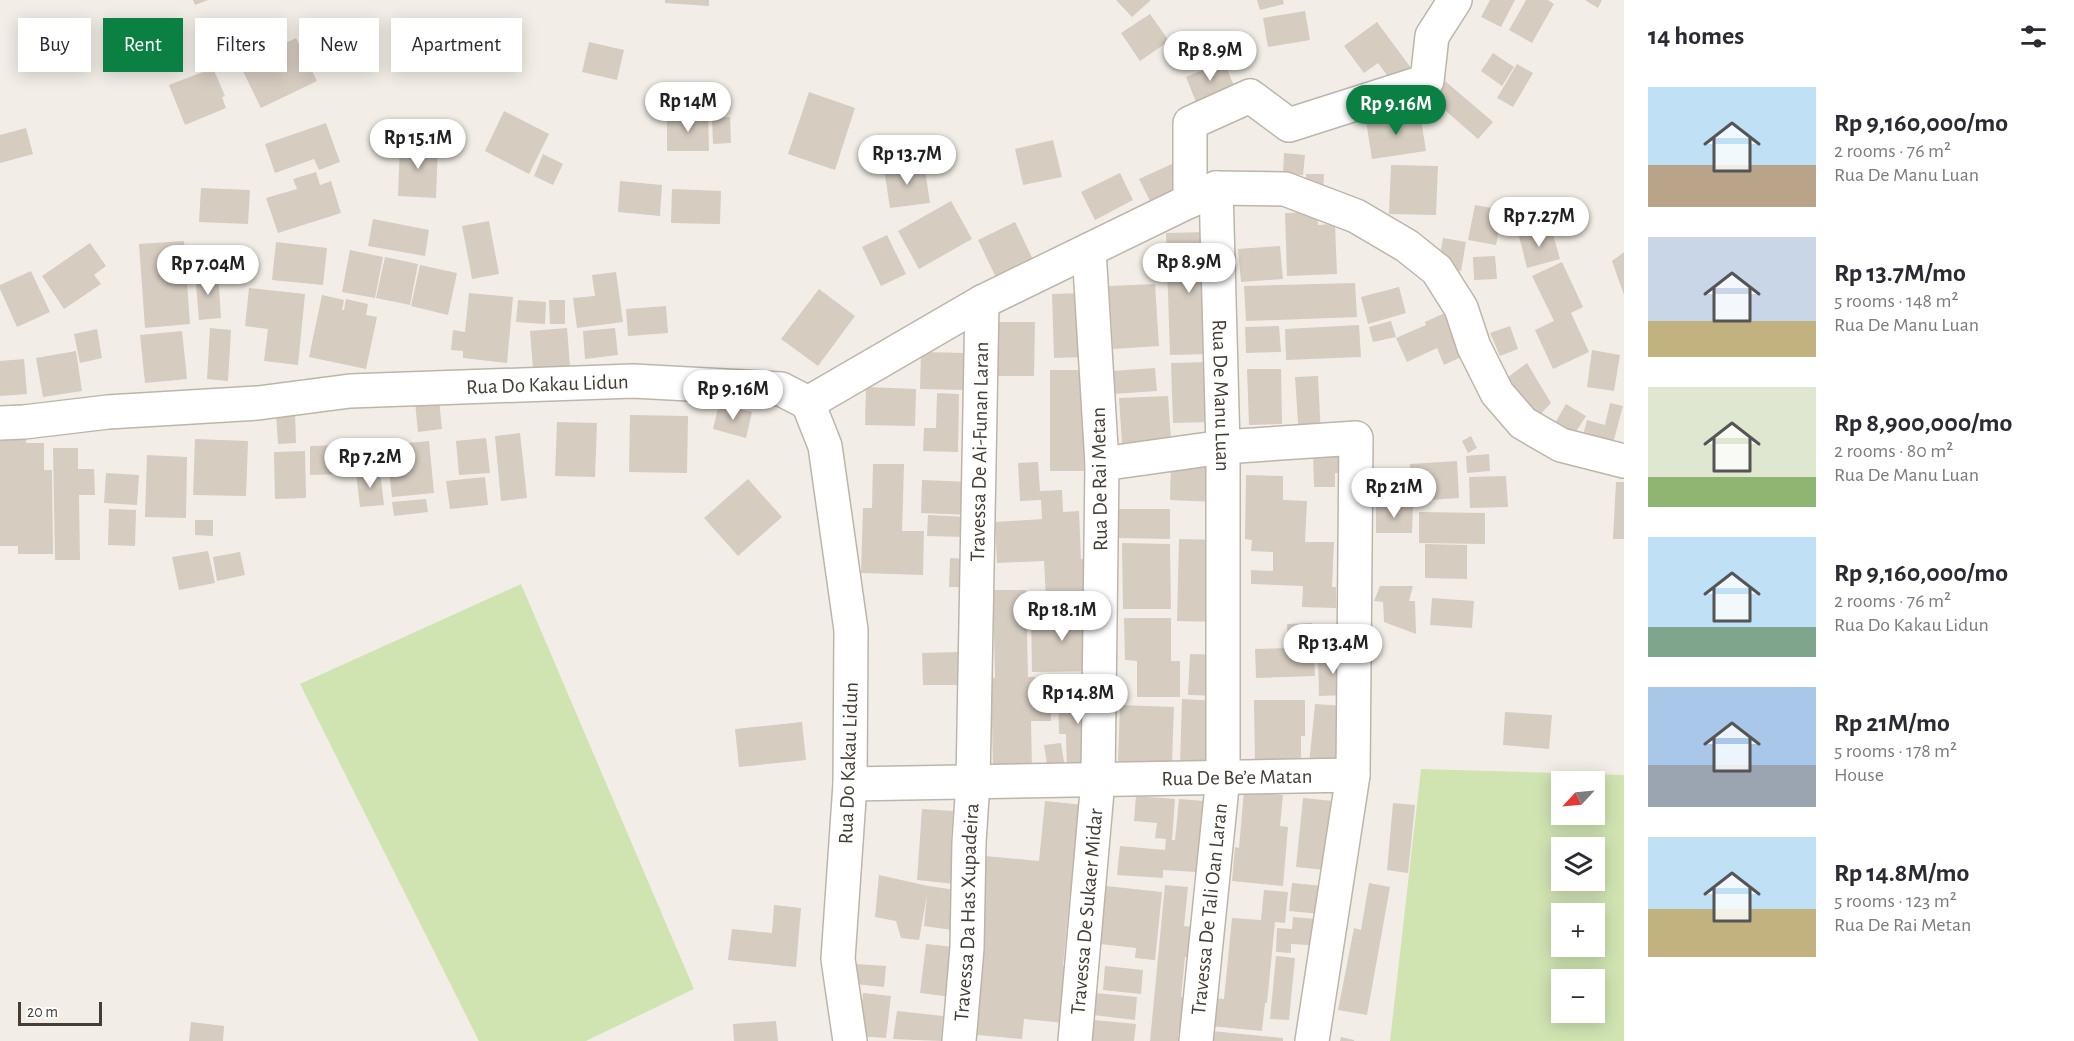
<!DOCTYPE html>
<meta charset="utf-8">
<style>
:root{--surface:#fff;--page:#f2f2f3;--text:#2b2b33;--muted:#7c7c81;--accent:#0b8043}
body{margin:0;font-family:"Alegreya Sans",sans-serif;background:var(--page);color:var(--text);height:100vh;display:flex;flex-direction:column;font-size:22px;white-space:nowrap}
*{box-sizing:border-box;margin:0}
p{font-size:20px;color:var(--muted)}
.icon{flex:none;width:33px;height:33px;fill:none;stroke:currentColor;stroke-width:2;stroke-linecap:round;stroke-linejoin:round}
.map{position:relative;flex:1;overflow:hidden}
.sheet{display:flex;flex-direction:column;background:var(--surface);width:450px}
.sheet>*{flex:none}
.guide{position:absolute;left:18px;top:18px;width:570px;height:54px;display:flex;gap:12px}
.needle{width:39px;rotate:244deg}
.tools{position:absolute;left:1551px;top:771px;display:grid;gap:12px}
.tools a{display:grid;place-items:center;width:54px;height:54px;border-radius:0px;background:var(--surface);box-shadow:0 3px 15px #0003;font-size:30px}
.scale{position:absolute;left:18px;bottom:15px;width:84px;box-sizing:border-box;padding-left:6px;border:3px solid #453e36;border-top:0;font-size:16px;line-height:21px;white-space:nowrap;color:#453e36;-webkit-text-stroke:4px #fff;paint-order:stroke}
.price{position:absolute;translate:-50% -51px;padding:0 14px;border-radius:21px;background:#fff;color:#222;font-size:20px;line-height:39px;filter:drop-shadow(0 2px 3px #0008)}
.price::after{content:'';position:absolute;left:50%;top:36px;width:18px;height:14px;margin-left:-9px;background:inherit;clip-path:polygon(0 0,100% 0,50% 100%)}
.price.active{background:var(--accent);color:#fff}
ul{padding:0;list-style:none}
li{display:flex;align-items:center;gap:18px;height:150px;padding:0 24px}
li span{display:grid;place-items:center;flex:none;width:168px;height:120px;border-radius:0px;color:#555}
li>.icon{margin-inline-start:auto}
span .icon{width:72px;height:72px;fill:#fffc;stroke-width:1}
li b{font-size:26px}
h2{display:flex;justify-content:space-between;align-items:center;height:72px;padding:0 24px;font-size:26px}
.chip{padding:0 21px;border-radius:0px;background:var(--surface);box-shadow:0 3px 15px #0003;font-size:21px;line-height:54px}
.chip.active{background:var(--accent);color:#fff}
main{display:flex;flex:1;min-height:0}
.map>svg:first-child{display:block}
.green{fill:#d0e4b2;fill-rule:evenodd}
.building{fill:#d6ccc0}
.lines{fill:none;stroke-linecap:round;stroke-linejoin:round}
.street-casing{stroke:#bdb5aa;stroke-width:36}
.street{stroke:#fff;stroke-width:33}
.labels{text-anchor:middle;stroke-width:5;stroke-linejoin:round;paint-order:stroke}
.street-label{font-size:21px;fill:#453e36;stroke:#fff}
</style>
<main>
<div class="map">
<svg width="1624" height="1041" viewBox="0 0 1624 1041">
<rect width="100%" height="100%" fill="#f2eee7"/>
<g class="green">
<path d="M521 584 694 989 586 1041H479L300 684Z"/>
<path d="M1421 769 1624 775V1041H1390ZM1562 782H1594V814H1562ZM1562 848H1594V880H1562ZM1562 914H1594V946H1562ZM1562 980H1594V1012H1562Z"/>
</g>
<g class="building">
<path d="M193 0H208L195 5Z"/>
<path d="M665 0H709V6L665 3Z"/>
<path d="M1116 0H1151L1132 17Z"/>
<path d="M1257 0H1283L1284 4 1260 10Z"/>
<path d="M1490 0H1515L1501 27 1481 17Z"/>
<path d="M1526 0H1548L1554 4 1532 43 1509 30Z"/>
<path d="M1585 0H1602L1598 8Z"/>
<path d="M1305 11 1310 40 1268 47 1263 18Z"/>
<path d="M1150 14 1169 41 1140 61 1121 33Z"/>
<path d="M1377 22 1411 68 1392 82 1378 63 1364 73 1344 46Z"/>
<path d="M296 38 317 81 261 108 240 65Z"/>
<path d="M589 42 624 50 617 80 582 72Z"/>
<path d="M1493 53 1514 67 1502 86 1481 71Z"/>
<path d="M1224 61 1234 86 1196 102 1186 77Z"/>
<path d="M1517 64 1533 73 1513 107 1497 98Z"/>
<path d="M213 68 225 96 222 97 226 108 185 125 169 85Z"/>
<path d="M1445 81 1493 122 1478 139 1431 98Z"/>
<path d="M809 92 855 108 835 170 788 154Z"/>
<path d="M504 111 549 134 529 174 485 151Z"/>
<path d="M1420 113 1426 151 1372 159 1366 121Z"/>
<path d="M667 115H708L709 151H667Z"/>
<path d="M730 117 731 143 713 144 712 118Z"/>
<path d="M326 123 340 162 319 170 314 159 275 173 265 144Z"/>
<path d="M26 128 33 154 0 163V135Z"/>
<path d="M1053 140 1062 177 1023 185 1015 149Z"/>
<path d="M400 143 438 145 436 198 398 196Z"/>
<path d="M1284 153 1305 155 1303 175 1283 174Z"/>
<path d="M543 154 563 164 553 185 534 176Z"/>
<path d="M924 163 930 203 890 208 884 169Z"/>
<path d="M1174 163 1185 187 1151 203 1139 179Z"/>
<path d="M1391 165 1438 166 1436 215 1389 214Z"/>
<path d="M316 172 320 185 331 181 341 213 278 233 266 198 297 189 293 179Z"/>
<path d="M1120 173 1133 200 1095 220 1081 192Z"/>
<path d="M1306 174H1324L1323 193H1306Z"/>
<path d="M620 181 662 185 660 216 618 212Z"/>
<path d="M201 188 250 190 248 224 199 222Z"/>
<path d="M672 189 721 191 720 224 671 223Z"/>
<path d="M951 201 972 239 919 269 898 231Z"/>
<path d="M1475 205 1503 210 1496 245 1468 240Z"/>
<path d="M1317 212 1318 225 1335 224 1337 274 1287 276 1285 213Z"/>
<path d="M373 219 429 230 425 256 368 246Z"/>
<path d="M489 221 499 274 472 279 462 226Z"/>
<path d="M1015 222 1038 270 1001 288 978 240Z"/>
<path d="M1551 227 1560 259 1527 268 1519 236Z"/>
<path d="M1207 232 1212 354 1170 355 1166 233Z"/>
<path d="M887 235 906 274 881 286 862 247Z"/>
<path d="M1443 238 1466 242 1461 271 1438 266Z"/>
<path d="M184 241 190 324 145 328 139 244Z"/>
<path d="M276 242 327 248 323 285 272 280Z"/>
<path d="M90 243 106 266 94 275 101 284 64 309 42 276Z"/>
<path d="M1280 246 1283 279 1241 282 1238 249Z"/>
<path d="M350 250 383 257 375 298 342 292Z"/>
<path d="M1624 252V295L1612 261Z"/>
<path d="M1495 256 1497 279 1474 280 1473 257Z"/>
<path d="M385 257 418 264 410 305 376 298Z"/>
<path d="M1562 262 1583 307 1571 313 1589 352 1553 369 1535 330 1554 321 1532 276Z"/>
<path d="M420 265 457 273 448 315 411 306Z"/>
<path d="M31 271 50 312 17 327 0 289V285Z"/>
<path d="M218 272 221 318 199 320 195 273Z"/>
<path d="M616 272 623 322 577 328 573 298 595 296 592 275Z"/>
<path d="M1355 283 1357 317 1246 321 1244 286Z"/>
<path d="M1155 284 1159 346 1113 349 1109 286Z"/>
<path d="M1399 287 1406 313 1368 324 1361 297Z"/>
<path d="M249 288 305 294 298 365 264 361 268 329 245 326Z"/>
<path d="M819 289 855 316 818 366 781 339Z"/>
<path d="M469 293 513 297 507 363 463 358V351L451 350 453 330 465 332Z"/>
<path d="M1086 293 1087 357 1054 358 1052 294Z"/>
<path d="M322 295 344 300 342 310H344L346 299 368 304 366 315 377 317 366 369 309 357Z"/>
<path d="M518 300 546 302 545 324 516 322Z"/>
<path d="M549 300H565V324H550Z"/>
<path d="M666 306 668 333 628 336 626 309Z"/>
<path d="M1453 309 1472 352 1444 365 1437 348 1407 362 1396 338 1426 325 1425 322Z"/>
<path d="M1391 321 1396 337 1373 342 1369 327Z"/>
<path d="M993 322H1035L1034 376H993Z"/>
<path d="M1359 325 1361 357 1286 360 1285 329Z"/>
<path d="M1279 326 1281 352 1246 353 1245 327Z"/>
<path d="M1510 326 1518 349 1500 356 1490 333Z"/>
<path d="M210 328 231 330 228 381 207 379Z"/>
<path d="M567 328 570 366 533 369 530 331Z"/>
<path d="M615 328 618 355 585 359 583 331Z"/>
<path d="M97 329 102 358 80 363 74 334Z"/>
<path d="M182 331 187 379 145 383 140 335Z"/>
<path d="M1592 350 1620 355 1614 391 1587 387Z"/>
<path d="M76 351 82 391 43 397 36 358Z"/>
<path d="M921 352 966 353 965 390 920 389Z"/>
<path d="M24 359 27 394 0 396V361Z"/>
<path d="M1209 362 1211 422 1173 423 1171 363Z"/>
<path d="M1527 363 1551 403 1535 420 1504 380Z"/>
<path d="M1155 368 1157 391 1113 394 1112 371Z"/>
<path d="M1247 369H1281L1282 424 1249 425Z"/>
<rect x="1050" y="370" width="43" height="101"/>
<path d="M1318 376 1321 436 1299 437 1295 377Z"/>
<path d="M866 387 916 389 915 426 865 425Z"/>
<path d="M937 393 959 394 958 452 923 451 924 428H936Z"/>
<path d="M1168 396 1171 440 1122 443 1119 398Z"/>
<path d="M439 399 442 429 418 432 415 402Z"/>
<path d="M1610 403 1623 406 1612 447 1582 439 1587 420 1605 425Z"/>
<path d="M719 404 752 412 746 438 713 429Z"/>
<path d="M1566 404 1586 416 1574 435 1555 423Z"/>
<path d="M295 413 296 443 278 444 276 414Z"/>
<path d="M630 415 688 416 687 473 629 472Z"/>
<path d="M557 422 597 423 595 477 555 476Z"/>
<path d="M520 433 527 498 501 501 495 436Z"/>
<path d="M1471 436 1477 448 1468 453 1462 441Z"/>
<path d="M26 437V443H44V470H52L53 554H18V546H0V438Z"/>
<path d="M486 438 490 473 459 475 456 441Z"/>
<path d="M195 439 248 441 246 496 193 495Z"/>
<path d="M429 441 434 493 392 497 386 445Z"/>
<path d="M343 445 344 474 310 475V446Z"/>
<path d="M53 448H78V469H94L95 495H79L80 560H55Z"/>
<path d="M305 451 306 498 275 499 274 452Z"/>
<path d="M1313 454H1353L1352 474 1335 473V487H1314Z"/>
<path d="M1489 454 1490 471 1467 473 1466 456Z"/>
<path d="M147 455 187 457 186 518 145 517Z"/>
<path d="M1457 461 1459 498 1412 501 1410 464Z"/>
<path d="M1038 462 1040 491 1062 490 1063 512 1079 511 1081 559 1093 558 1095 595 1046 598 1044 561 997 563 995 522 1042 519 1041 500 1020 501 1018 463Z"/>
<path d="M1171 462 1217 464 1216 502 1170 500Z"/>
<path d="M873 464H904L902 531H924L923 575 861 573 863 508H872Z"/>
<path d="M380 471 384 505 360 507 356 473Z"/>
<path d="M106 473 139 475 137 505 104 503Z"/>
<path d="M1246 475 1283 476V500L1307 501 1305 542H1334L1332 587H1336V608L1302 607 1303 586 1251 584V570L1273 571V552L1251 551 1252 540 1245 539Z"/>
<path d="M1506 476 1508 507 1470 508 1469 477Z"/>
<path d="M485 477 488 505 450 509 446 481Z"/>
<path d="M748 479 782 517 738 556 704 518Z"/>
<path d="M922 480 971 482 970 515 921 513Z"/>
<path d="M1616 482H1624V539H1613Z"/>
<path d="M426 499 428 512 394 516 392 502Z"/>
<path d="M1376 506H1413L1412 533H1376Z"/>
<path d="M109 509 136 510 135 546 108 545Z"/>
<path d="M1119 509H1170V539L1119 538Z"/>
<path d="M1419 512 1485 513V544L1419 543Z"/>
<path d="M928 515 967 517 966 537 927 536Z"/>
<path d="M195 520H213V536L195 535Z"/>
<path d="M1179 539 1221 540 1219 622 1177 621Z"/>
<path d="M1122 543 1170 544 1171 609H1123Z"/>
<path d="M1425 544 1467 545V579L1425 578Z"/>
<path d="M208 551 215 583 179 590 172 557Z"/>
<path d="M240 552 245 575 217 581 213 557Z"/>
<path d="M950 558 966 559V587H949Z"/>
<path d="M1380 586H1413L1409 601H1415L1416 634 1384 622 1383 602 1374 601Z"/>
<path d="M993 590H1026L1028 677H1051V721H1031L1032 769H993L991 677 995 678Z"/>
<path d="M1432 598 1474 601 1472 628 1430 625Z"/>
<path d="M1092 612 1094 671 1032 672 1031 613Z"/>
<path d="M1124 618H1171V661H1180V697H1137V661L1125 660Z"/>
<path d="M1312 623 1315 676 1256 678 1255 649 1288 648 1287 624Z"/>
<path d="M962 652V685H923L922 653Z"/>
<path d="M1190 654 1221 655V696L1188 695Z"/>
<path d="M1346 654 1348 695 1319 696 1318 655Z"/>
<path d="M1093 682 1095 772H1067L1066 734H1059L1058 683Z"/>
<path d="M1182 699 1217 701 1215 768 1180 767Z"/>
<path d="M1254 700H1305V736H1301V766H1255Z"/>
<path d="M1315 704 1344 706 1339 768 1309 765Z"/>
<path d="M1120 705 1174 707 1172 763 1118 761Z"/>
<path d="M1505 712 1552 715 1549 749 1503 745Z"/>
<path d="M802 722 806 760 739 767 735 729Z"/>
<path d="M1061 743 1066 774 1049 776 1044 745Z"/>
<path d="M1244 791 1283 795 1280 826 1288 827 1283 886 1232 881 1235 847 1239 848Z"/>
<path d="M1136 796 1175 799 1172 840H1175L1179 799 1217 802 1212 873 1163 870V878L1117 875 1120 846 1165 850 1166 839 1155 838 1157 823 1134 821Z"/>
<path d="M1303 798 1343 802 1336 871 1296 867Z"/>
<path d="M1045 801 1084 805 1076 894H1070L1063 966 1071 967 1065 1023 1024 1019 1022 1039 968 1034 985 856 1039 861Z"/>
<path d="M1393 803 1415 805 1408 873 1387 870Z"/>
<path d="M922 809 953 811 951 840 968 842 965 885 917 880Z"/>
<path d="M879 875 928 886 963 891 959 931 924 926 927 895 919 940 901 938 896 921 875 917Z"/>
<path d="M1292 883 1333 887 1331 915 1289 911Z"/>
<path d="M1369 883 1390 887 1367 1015 1338 1010 1354 928 1361 930Z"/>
<path d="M1165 885 1188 887 1184 926 1204 928 1201 959 1185 957 1181 997 1193 998 1189 1034 1178 1033V1041H1150Z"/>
<path d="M1106 886 1162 892 1155 960 1135 958 1136 948 1100 944Z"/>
<path d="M1264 890 1288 892 1285 923 1275 922 1267 1003H1265L1262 1031 1210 1026 1213 998 1224 999 1232 918 1261 920Z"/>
<path d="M774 905 801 908 796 967 728 960 732 929 772 933Z"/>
<path d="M1293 917 1327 920 1325 946 1291 944V953L1276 952 1277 928 1292 929Z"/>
<path d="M926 944 964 948 960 998 920 993Z"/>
<path d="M1276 956 1295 958 1289 1020 1270 1019Z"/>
<path d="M856 964 886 966 884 987 855 984Z"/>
<path d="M1105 966 1143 970 1141 994 1103 990Z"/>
<path d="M863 993 891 996 886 1038 858 1036Z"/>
<path d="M1095 993 1137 997 1135 1020 1093 1015Z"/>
<path d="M897 1011 943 1016 941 1041 893 1039Z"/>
<path d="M1094 1020 1136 1024 1134 1041H1092Z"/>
<path d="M776 1021 778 1041H734L733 1024Z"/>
<path d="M191 1022 224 1026 223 1041H189Z"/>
<path d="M1211 1031 1283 1038V1041H1210Z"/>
<path d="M1341 1037 1354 1040V1041H1340Z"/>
</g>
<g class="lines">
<g class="street-casing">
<g id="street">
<path d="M1216 188 1285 189 1356 216 1407 246 1437 270 1461 308 1474 347 1497 393 1523 423 1561 445 1624 461"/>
<path d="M1190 201V123L1250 96 1289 125 1427 81 1432 36 1455 0"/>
<path id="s1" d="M808 403 982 302 1216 188 1223 447V777L1196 1041"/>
<path id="s2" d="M0 423 24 422 108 412 258 403 350 391 633 381 781 389 808 403 825 446 851 630 850 784 838 959 850 1041"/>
<path d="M1102 464 1223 447 1356 438 1353 775"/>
<path id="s3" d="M850 784 1353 775 1312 1041"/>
<path id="s4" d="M959 1041 967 948 969 842 973 782 982 302"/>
<path id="s5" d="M1075 1041 1098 780 1102 464 1089 250"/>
</g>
</g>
<use href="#street" class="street"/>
</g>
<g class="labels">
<g class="street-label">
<text dy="7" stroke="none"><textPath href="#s2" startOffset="549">Rua Do Kakau Lidun</textPath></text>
<text dy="7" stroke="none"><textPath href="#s1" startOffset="669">Rua De Manu Luan</textPath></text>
<text dy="7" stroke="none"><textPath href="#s4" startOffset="590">Travessa De Ai-Funan Laran</textPath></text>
<text transform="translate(1099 479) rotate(-91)" y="7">Rua De Rai Metan</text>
<text transform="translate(848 763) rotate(-88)" y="7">Rua Do Kakau Lidun</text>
<text dy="7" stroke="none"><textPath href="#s3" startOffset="387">Rua De Be’e Matan</textPath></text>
<text transform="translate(1209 909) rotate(-84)" y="7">Travessa De Tali Oan Laran</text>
<text dy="7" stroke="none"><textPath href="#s5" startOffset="130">Travessa De Sukaer Midar</textPath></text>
<text dy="7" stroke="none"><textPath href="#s4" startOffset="129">Travessa Da Has Xupadeira</textPath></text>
</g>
</g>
</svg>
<div class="tools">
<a><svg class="needle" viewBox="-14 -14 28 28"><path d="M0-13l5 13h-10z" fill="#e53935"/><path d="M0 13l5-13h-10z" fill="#7c7c81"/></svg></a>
<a><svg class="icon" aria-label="layers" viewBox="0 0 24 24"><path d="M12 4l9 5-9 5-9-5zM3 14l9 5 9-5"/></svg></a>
<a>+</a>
<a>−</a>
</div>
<div class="scale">20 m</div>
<b class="price" style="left:1210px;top:82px">Rp 8.9M</b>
<b class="price" style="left:688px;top:133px">Rp 14M</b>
<b class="price active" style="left:1396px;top:136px">Rp 9.16M</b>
<b class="price" style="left:418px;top:170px">Rp 15.1M</b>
<b class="price" style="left:907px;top:186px">Rp 13.7M</b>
<b class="price" style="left:1539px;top:248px">Rp 7.27M</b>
<b class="price" style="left:1189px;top:294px">Rp 8.9M</b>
<b class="price" style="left:208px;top:296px">Rp 7.04M</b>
<b class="price" style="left:733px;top:421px">Rp 9.16M</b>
<b class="price" style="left:370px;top:489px">Rp 7.2M</b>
<b class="price" style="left:1394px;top:519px">Rp 21M</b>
<b class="price" style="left:1062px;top:642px">Rp 18.1M</b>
<b class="price" style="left:1333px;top:675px">Rp 13.4M</b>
<b class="price" style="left:1078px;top:725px">Rp 14.8M</b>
<div class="guide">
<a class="chip">Buy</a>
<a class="chip active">Rent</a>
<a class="chip">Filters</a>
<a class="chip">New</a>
<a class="chip">Apartment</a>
</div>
</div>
<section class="sheet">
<h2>14 homes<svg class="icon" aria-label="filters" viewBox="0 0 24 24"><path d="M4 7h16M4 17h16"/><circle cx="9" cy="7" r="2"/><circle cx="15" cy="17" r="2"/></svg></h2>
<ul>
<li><span style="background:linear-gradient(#bfe0f5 65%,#b9a48a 0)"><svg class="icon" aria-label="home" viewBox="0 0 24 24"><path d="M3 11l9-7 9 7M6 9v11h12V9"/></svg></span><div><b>Rp 9,160,000/mo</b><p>2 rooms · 76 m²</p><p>Rua De Manu Luan</p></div></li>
<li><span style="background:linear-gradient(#c9d6e8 70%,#c2b280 0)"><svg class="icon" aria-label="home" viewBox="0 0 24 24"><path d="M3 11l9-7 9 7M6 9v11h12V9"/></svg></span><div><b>Rp 13.7M/mo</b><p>5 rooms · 148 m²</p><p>Rua De Manu Luan</p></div></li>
<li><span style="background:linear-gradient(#dfe7d0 75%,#8fb573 0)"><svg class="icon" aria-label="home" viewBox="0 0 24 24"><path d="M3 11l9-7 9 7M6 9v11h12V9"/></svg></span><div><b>Rp 8,900,000/mo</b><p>2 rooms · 80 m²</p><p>Rua De Manu Luan</p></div></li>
<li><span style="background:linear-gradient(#bfe0f5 75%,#7fa58c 0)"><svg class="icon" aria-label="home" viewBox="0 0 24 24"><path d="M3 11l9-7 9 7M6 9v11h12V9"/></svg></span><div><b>Rp 9,160,000/mo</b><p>2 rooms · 76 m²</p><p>Rua Do Kakau Lidun</p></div></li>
<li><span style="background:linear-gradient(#a9c7e8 65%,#9aa5b1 0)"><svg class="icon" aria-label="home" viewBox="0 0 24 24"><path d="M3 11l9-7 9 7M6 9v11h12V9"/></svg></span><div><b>Rp 21M/mo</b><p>5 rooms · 178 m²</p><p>House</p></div></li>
<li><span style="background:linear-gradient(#bfe0f5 60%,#c2b280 0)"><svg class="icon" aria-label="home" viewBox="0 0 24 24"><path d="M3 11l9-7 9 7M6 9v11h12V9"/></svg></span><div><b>Rp 14.8M/mo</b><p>5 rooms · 123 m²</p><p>Rua De Rai Metan</p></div></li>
</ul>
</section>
</main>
